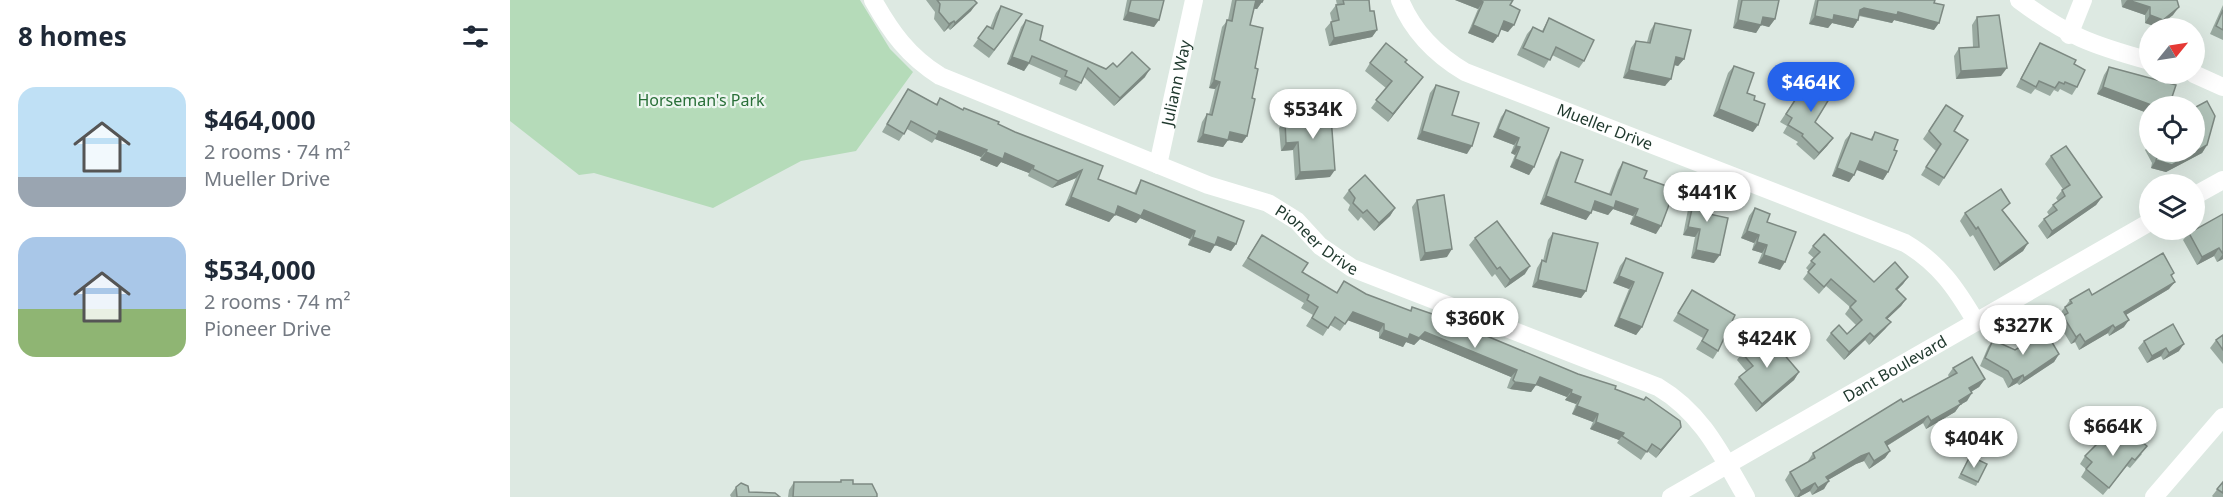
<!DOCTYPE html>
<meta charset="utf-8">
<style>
:root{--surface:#fff;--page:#f2f2f3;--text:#1f2937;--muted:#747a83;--accent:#2563eb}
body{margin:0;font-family:"Noto Sans",sans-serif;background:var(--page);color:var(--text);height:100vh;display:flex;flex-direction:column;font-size:22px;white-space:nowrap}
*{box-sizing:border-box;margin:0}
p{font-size:20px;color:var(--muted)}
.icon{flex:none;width:33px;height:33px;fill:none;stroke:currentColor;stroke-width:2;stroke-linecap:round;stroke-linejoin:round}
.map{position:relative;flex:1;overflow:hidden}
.sheet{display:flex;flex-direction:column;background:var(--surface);width:510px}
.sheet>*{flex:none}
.needle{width:39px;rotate:60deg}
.buttons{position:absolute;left:1629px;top:18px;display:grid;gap:12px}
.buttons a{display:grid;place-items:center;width:66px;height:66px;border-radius:50%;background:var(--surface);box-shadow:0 6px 24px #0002;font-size:30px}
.price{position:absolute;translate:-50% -51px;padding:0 14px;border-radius:21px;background:#fff;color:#222;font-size:20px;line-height:39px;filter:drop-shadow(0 2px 3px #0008)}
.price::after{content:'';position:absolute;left:50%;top:36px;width:18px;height:14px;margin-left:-9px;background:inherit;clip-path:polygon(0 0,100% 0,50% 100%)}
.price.on{background:var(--accent);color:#fff}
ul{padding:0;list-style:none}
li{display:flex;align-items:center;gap:18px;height:150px;padding:0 18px}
li span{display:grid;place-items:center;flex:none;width:168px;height:120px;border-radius:18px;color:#555}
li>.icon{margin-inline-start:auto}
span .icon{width:72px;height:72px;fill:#fffc;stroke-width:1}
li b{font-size:26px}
h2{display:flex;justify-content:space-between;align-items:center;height:72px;padding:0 18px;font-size:26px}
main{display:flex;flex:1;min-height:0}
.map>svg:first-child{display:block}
.green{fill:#b5dbb9}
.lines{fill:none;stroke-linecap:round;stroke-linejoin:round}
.minor{stroke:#fff;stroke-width:18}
.wall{fill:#99a9a0}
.shaded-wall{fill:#7d8982}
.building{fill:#b2c4ba;stroke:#7d8982;stroke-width:1.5}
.labels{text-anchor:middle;stroke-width:4.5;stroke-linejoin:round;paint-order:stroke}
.street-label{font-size:16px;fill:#1f382d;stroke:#edf6f0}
.park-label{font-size:16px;fill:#296f38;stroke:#edf6f0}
</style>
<main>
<section class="sheet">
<h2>8 homes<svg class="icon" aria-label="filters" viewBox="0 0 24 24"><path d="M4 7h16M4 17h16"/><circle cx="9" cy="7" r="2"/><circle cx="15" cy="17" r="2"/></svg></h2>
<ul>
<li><span style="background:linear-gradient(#bfe0f5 75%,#9aa5b1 0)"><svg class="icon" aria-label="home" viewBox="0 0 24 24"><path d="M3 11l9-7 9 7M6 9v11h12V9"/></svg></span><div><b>$464,000</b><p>2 rooms · 74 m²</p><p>Mueller Drive</p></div></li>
<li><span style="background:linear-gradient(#a9c7e8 60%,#8fb573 0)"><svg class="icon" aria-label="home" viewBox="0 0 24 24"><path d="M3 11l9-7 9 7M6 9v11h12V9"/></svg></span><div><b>$534,000</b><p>2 rooms · 74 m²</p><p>Pioneer Drive</p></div></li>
</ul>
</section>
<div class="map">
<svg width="1713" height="497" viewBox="0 0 1713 497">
<rect width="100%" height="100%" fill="#dde9e2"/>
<path class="green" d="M0 0H350L380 49 403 72 346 151 291 161 203 208 84 173 69 175 0 121Z"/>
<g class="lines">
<g class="minor">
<path id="s1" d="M363 0C381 32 398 56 430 76L698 185 758 203 787 221 810 246 842 268 1148 387C1192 413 1211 454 1236 497"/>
<path id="s2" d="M890 0C903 32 925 54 955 72L1395 243C1429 263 1446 288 1466 322"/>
<path d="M1509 0C1557 36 1582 45 1640 61"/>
<path d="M1559 35 1573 0"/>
<path d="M1684 74 1713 87"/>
<path id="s3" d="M648 165 684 0"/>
<path d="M1684 196 1713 180"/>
<path id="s4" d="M1161 497 1640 222"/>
<path d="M1644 497 1713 417"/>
</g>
</g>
<g class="wall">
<path d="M416 0H464L461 11 440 30 438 28 434 32 424 19 425 12Z"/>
<path d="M617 0H654L644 27 613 20Z"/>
<path d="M722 0H753L747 9H744L740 25 745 68 737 136 732 143 718 140 713 147 687 142 692 122 697 114H699L705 89 699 88 712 27 718 20Z"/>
<path d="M826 0H859L860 11 867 30 862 37 819 46 815 29 821 22H822L820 13 826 5H827Z"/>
<path d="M945 0H1003L1000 5 998 32 991 29 988 36 983 43 958 33 968 9Z"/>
<path d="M1228 0H1269L1265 19 1259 27 1251 25 1246 33 1223 28Z"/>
<path d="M1305 0H1425L1424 30 1384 20 1382 23 1349 16 1348 20 1343 28 1322 23 1318 28 1299 24Z"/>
<path d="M1611 0H1667L1663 15 1647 27 1635 23V15L1612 7Z"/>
<path d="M1713 5V40L1700 34Z"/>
<path d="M491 6 507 21 479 58 463 46 477 26 480 28 486 13Z"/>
<path d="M1467 17 1491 76 1446 79 1444 56 1449 48 1463 47 1462 25Z"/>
<path d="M1039 18 1074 61 1069 68 1042 55 1034 68 1007 55 1017 34 1023 27 1032 31Z"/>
<path d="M516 20 530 40 596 69 607 67 635 77 604 106 574 77 571 83 566 91 549 84 551 78 519 64 514 71 497 64 511 27Z"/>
<path d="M1145 23 1174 59 1168 66 1164 65 1155 86 1113 78 1121 48 1126 41 1137 42 1140 31Z"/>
<path d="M1530 43 1564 64 1567 87 1562 95 1550 89 1548 92 1544 90 1540 96 1525 89 1521 94 1506 87 1525 51Z"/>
<path d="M895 62 913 77 878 122 861 108 876 88 855 71 860 63Z"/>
<path d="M1224 66 1237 93 1244 100 1243 132 1203 116 1218 73Z"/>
<path d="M1599 67 1659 106H1640V114L1587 94 1594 75Z"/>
<path d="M1300 77 1305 122 1323 138 1317 146 1304 160 1286 144 1288 142 1273 133 1277 126 1270 122Z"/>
<path d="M926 85 942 115 957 154 907 139 920 93Z"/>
<path d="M398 89 426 104 430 98 453 110 488 124 588 179 624 193 631 180 726 244 721 251 705 245 700 253 678 245 680 239 630 218 626 223 605 214 599 222 555 205 566 178 542 188 518 176 519 173 491 162 487 167 470 160 471 157 425 139 422 143 397 129 389 141 372 132Z"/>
<path d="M1436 105 1434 178 1429 186 1411 175 1426 151 1413 139Z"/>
<path d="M792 109 820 177 785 180 783 150 771 151 769 128 775 121 787 120V117Z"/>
<path d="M996 110 1039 128 1019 175 1000 167 1005 155 1001 153 1004 145 983 137 991 117Z"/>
<path d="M1365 132 1384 150 1378 172 1373 180 1346 169 1344 175 1339 182 1322 176 1335 140 1341 133 1360 140Z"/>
<path d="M1640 144V152H1684L1697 145 1692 153 1656 172 1641 168 1642 163 1635 150Z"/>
<path d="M1051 152 1065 182 1099 194 1108 170 1113 162 1134 178 1146 234 1120 224 1123 216 1103 209 1098 215 1082 210 1076 220 1030 204 1046 160Z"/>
<path d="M1541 156 1592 197 1586 205 1537 239 1528 226 1534 219 1539 215 1537 212 1543 205 1548 201 1546 198 1553 189 1535 164Z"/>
<path d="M1187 186 1199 214 1204 263 1181 258 1185 237 1173 235 1181 194Z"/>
<path d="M839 190 885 208 880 216 864 231 851 217 848 221 838 210 840 205 833 198Z"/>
<path d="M907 200 937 257 910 261 902 207Z"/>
<path d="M1245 208 1257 222 1270 270 1248 263 1252 253 1242 250 1244 243 1231 238 1239 216Z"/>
<path d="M1493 211 1518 243 1513 251 1484 271 1463 235 1460 237 1450 221 1455 213Z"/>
<path d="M1713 214V259L1707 262 1704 256 1687 265 1673 240 1679 233Z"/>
<path d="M1043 233 1076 291 1071 298 1022 287 1027 268 1032 260 1033 261 1038 240Z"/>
<path d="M752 235 792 272 826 293 856 294 900 311 902 307 1105 389 1165 435 1146 458 1137 451 1131 460 1107 443 1109 440 1080 429 1083 422 1062 414 1066 404 1055 400 1057 397 1026 385 1021 392 1000 389 997 388 1001 377 910 339 904 345 896 342 893 347 869 338V332L838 320 830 331 820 325 813 336 796 326 803 315 791 308 794 303 732 266Z"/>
<path d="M965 238 1015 274 995 288 985 274 982 277 959 245Z"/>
<path d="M1303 246 1364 282 1398 277 1393 284 1387 290 1396 299 1391 306 1377 319 1381 322 1375 329 1359 345 1355 340 1334 360 1316 340 1321 333 1337 334 1346 325 1335 314 1340 307 1316 286 1309 294 1293 279 1299 271 1296 268 1304 258 1298 253Z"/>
<path d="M1116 258 1153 273 1132 327 1126 335 1104 326 1119 289 1103 283 1110 266Z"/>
<path d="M1664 273 1662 276 1659 289 1616 315 1614 327 1599 336 1598 333 1569 350 1565 342 1561 344 1548 323 1551 318 1549 315 1560 300Z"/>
<path d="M1182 290 1208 351 1203 359 1186 349 1193 338 1163 321Z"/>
<path d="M1713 335V364L1700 348 1706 340Z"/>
<path d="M1483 340 1505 350 1549 354 1544 362 1509 385 1507 383 1498 388 1493 378 1470 366 1478 347Z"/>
<path d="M1634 341 1669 351 1653 360 1651 356 1637 363 1628 348Z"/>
<path d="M1232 353 1289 372 1284 380 1246 412 1224 384 1229 377 1236 371 1227 360Z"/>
<path d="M1443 368 1475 379 1469 387 1461 392 1457 401 1450 405 1445 412 1416 429 1413 423 1377 446 1380 451 1375 458 1359 469 1354 461 1346 464 1318 480 1314 489 1302 495 1300 491 1289 497H1285L1275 480 1280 472 1298 462V461L1303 453 1393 402 1439 377 1438 375Z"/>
<path d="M1598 443 1632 454 1620 468 1617 466 1593 495 1571 477 1576 469 1570 464 1575 456Z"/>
<path d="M1460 456 1468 482 1466 486 1448 478Z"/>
<path d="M331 480 343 484 367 497H278L279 490 284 482H330Z"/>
<path d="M1713 482V497H1703L1702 496Z"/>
<path d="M226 487 239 492 270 497H221L220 495Z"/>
</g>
<g class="shaded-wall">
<path d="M746 0 752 2 747 9 741 8Z"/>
<path d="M945 0H968L973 2 968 9Z"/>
<path d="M1617 0 1640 7 1635 15 1612 7Z"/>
<path d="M467 3 461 11 440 30 445 23Z"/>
<path d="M1669 7 1663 15 1647 27 1635 23 1640 15Z"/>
<path d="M1354 8 1388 12 1429 23 1424 30 1384 20 1382 23 1348 15 1350 10Z"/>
<path d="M618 12 649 20 644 27 613 20Z"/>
<path d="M1324 15 1348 20 1343 28 1322 23 1318 28 1299 24 1305 16Z"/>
<path d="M1253 17 1265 19 1259 27 1248 24Z"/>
<path d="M1228 20 1251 25 1246 33 1223 28Z"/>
<path d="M444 21 438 28 434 32 439 24Z"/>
<path d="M994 21 1004 25 998 32 989 29Z"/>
<path d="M963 25 988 36 983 43 958 33Z"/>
<path d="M867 30 862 37 819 46 824 38Z"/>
<path d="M502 57 519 63 514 71 497 64Z"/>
<path d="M1166 57 1174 59 1168 66 1161 64Z"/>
<path d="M1497 68 1491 76 1446 79 1451 71Z"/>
<path d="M640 69 635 77 604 106 610 98Z"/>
<path d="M1119 70 1161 79 1155 86 1113 78Z"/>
<path d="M913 77 908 84 878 122 883 114Z"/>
<path d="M704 80 710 82 705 89 699 88Z"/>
<path d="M1593 87 1644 106H1640V114L1587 94Z"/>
<path d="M1209 109 1248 125 1243 132 1203 116Z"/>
<path d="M988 129 1009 138 1004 145 983 137Z"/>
<path d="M429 131 477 150 471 157 425 139Z"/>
<path d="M912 131 962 146 957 154 907 139Z"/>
<path d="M720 132 737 136 732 143 718 140 713 147 687 142 693 134Z"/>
<path d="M1323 138 1317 146 1304 160 1309 153Z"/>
<path d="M788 142 783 150 771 151 776 143Z"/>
<path d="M1697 145 1692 153 1656 172 1641 168 1646 160Z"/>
<path d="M1006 146 1010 147 1005 155 1001 153Z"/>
<path d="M476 152 495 153 524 166 519 173 491 162 487 167 470 160Z"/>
<path d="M1005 159 1024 167 1019 175 1000 167Z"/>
<path d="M1350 161 1378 172 1373 180 1344 169Z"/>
<path d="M1327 168 1344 175 1339 182 1322 176Z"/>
<path d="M572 170 566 178 542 188 548 181Z"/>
<path d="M825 170 820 177 785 180 790 172Z"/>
<path d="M1036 196 1081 213 1076 220 1030 204Z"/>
<path d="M561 197 605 215 599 222 555 205Z"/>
<path d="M1592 197 1586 205 1537 239 1542 231Z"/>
<path d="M1085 201H1106L1128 209 1123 216 1103 209 1098 215 1080 209Z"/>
<path d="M608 206 634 210 685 231 680 239 630 218 626 223 603 214Z"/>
<path d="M885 208 880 216 864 231 869 223Z"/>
<path d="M1125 216 1151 226 1146 234 1120 224Z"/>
<path d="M1178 227 1190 229 1185 237 1173 235Z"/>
<path d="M1237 231 1249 235 1244 243 1231 238Z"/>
<path d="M683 237H708L726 244 721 251 705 245 700 253 678 245Z"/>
<path d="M1247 242 1257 245 1252 253 1242 250Z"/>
<path d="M1518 243 1513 251 1484 271 1490 264Z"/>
<path d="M1709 248 1704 256 1687 265 1692 257Z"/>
<path d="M942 249 937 257 910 261 915 253Z"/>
<path d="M1186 250 1210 255 1204 263 1181 258Z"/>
<path d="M1713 254V259L1707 262Z"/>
<path d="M1254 255 1275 262 1270 270 1248 263Z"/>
<path d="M1020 266 1015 274 995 288 1000 280Z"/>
<path d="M1109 276 1124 282 1119 289 1103 283Z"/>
<path d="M1398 277 1393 284 1381 296 1386 289Z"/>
<path d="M1028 280 1076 291 1071 298 1022 287Z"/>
<path d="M1665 282 1659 289 1609 319 1614 312Z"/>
<path d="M1396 299 1391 306 1371 325 1376 318Z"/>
<path d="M843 312 874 324 869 332 837 320Z"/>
<path d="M1109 318 1132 327 1126 335 1104 326Z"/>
<path d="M1619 320 1614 327 1599 336 1605 328Z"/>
<path d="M1381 322 1375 329 1359 345 1364 337Z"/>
<path d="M1603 325 1598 333 1569 350 1575 342Z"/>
<path d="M874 330 915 332 1007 370 1001 377 910 339 904 345 896 342 893 347 869 338Z"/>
<path d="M1360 333 1355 340 1334 360 1339 352Z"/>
<path d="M1570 334 1565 342 1561 344 1566 337Z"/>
<path d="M1674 344 1669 351 1653 360 1659 353Z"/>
<path d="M1656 348 1651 356 1637 363 1642 356Z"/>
<path d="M1549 354 1544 362 1509 385 1514 378Z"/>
<path d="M1289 372 1284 380 1246 412 1252 404Z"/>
<path d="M1513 375 1507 383 1498 388 1503 380Z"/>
<path d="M1030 377 1062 390 1057 397 1026 385 1021 392 1000 389 1005 382Z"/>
<path d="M1475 379 1469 387 1454 396 1459 388Z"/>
<path d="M1061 393 1071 397 1066 404 1055 400Z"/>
<path d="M1462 393 1457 401 1450 405 1445 412 1416 429 1421 421 1449 401Z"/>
<path d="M1067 406 1088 414 1083 422 1062 414Z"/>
<path d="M1418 416 1413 423 1370 450 1375 442Z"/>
<path d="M1086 422 1114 433 1109 440 1080 429Z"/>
<path d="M1171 427 1165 435 1146 458 1151 450Z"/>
<path d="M1380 451 1375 458 1359 469 1364 461Z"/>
<path d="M1359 453 1354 461 1346 464 1311 484 1316 477 1351 456Z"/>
<path d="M1319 481 1314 489 1302 495 1308 488Z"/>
<path d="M1305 483 1300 491 1289 497H1287L1291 491Z"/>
</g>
<g class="building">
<path d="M427 0H464L467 3 445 23 444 21 439 24 429 12 430 4Z"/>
<path d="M621 0H654L649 20 618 12Z"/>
<path d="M726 0H753L752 2 746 0 740 25 753 28 745 68 748 69 742 98 745 99 737 136 720 132 718 140 693 134 697 114 702 115 710 82 704 80 717 20 722 21Z"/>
<path d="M833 0H859L860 11H864L867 30 824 38 821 22 829 20 826 5 834 4Z"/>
<path d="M968 0H1003L1000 5 1010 10 1004 25 994 21 988 36 963 25 973 2Z"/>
<path d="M1232 0H1269L1265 19 1253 17 1251 25 1228 20Z"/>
<path d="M1308 0H1425L1424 3 1434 5 1429 23 1388 12 1387 15 1354 8 1350 10 1348 20 1324 15 1323 20 1305 16Z"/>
<path d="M1618 0H1667L1669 7 1653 20 1640 15V7Z"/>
<path d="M491 6 512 14 484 50 468 38 477 26 483 29Z"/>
<path d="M1713 10V30L1706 26Z"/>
<path d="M1489 15 1497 68 1451 71 1449 48 1469 47 1467 17Z"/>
<path d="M1039 18 1084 40 1074 61 1046 47 1040 60 1013 48 1023 27 1033 32Z"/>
<path d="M516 20 533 26 530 40 596 69 603 63 607 67 622 52 640 69 610 98 578 68 571 83 555 76 557 71 522 56 519 63 502 57Z"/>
<path d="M1145 23 1181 30 1174 59 1166 57 1161 79 1119 70 1126 41 1140 43Z"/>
<path d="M876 43 897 60 895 62 913 77 883 114 866 100 882 81 860 63Z"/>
<path d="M1530 43 1566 60 1564 64 1575 70 1567 87 1555 82 1554 84 1549 82 1545 88 1529 81 1526 87 1511 79Z"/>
<path d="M1224 66 1244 73 1237 93 1245 96 1244 100 1255 104 1248 125 1209 109Z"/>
<path d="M1599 67 1666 85 1659 106 1652 104 1651 106H1644L1593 87Z"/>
<path d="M1300 77 1324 91 1305 122 1323 138 1309 153 1292 136 1293 134 1278 125 1282 118 1276 114Z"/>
<path d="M926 85 949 92 942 115 969 123 962 146 912 131Z"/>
<path d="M398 89 427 105 430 98 453 110 454 108 489 122 488 124 505 132 593 166 588 179 626 194 631 180 734 221 726 244 708 237 705 245 683 237 685 231 634 210 631 216 608 206 605 215 561 197 572 170 548 181 523 169 524 166 495 153 493 159 476 152 477 150 429 131 427 135 401 121 394 134 377 124Z"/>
<path d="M1697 101 1705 116 1697 145 1662 165 1646 160 1648 156 1645 152H1684V108Z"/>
<path d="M1436 105 1453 116 1444 131 1458 140 1434 178 1416 167 1431 144 1419 131Z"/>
<path d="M814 108 815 118 821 117 825 170 790 172 788 142 776 143 775 121 793 119 792 109Z"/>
<path d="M996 110 1039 128 1024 167 1005 159 1010 147 1006 146 1009 138 988 129Z"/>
<path d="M1365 132 1388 140 1384 150 1387 151 1378 172 1350 161 1344 175 1327 168 1341 133 1362 140Z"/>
<path d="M1556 146 1592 197 1542 231 1534 219 1547 210 1543 205 1555 196 1552 190 1560 185 1541 156Z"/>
<path d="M1051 152 1073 160 1065 182 1101 195 1113 162 1137 171 1134 178 1165 189 1151 226 1125 216 1128 209 1106 201 1104 208 1085 201 1081 213 1036 196Z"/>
<path d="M855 175 885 208 869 223 857 210 853 213 843 203 845 198 839 190Z"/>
<path d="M1187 186 1204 190 1199 214 1218 218 1210 255 1186 250 1190 229 1178 227Z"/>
<path d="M1491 189 1500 203 1492 210 1518 243 1490 264 1468 227 1466 229 1455 213Z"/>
<path d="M934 195 942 249 915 253 907 200Z"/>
<path d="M1245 208 1260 214 1257 222 1286 232 1275 262 1254 255 1257 245 1247 242 1249 235 1237 231Z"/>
<path d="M1713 214V254L1709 248 1692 257 1679 233Z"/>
<path d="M987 221 1020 266 1000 280 990 267 987 269 965 238Z"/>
<path d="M1043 233 1088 243 1076 291 1028 280 1032 260 1036 262Z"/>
<path d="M1314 234 1364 282 1385 262 1398 277 1386 289 1396 299 1376 318 1381 322 1364 337 1360 333 1339 352 1321 333 1329 325 1337 334 1352 320 1340 307 1346 301 1321 279 1314 287 1298 272 1305 264 1301 261 1310 252 1303 246Z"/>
<path d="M752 235 798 263 792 272 827 293 834 281 856 294 901 311 902 307 931 317 1068 374 1106 386 1105 389 1134 400 1136 397 1170 421 1171 427 1151 450 1142 444 1137 452 1112 436 1114 433 1086 422 1088 414 1067 406 1071 397 1061 393 1062 390 1030 377 1026 385 1005 382 1003 380 1007 370 915 332 909 338 900 334 898 339 874 330V324L843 312 835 324 825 317 818 328 802 318 808 307 797 300 799 295 738 258Z"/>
<path d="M1653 253 1664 273 1661 275 1665 282 1614 312 1619 320 1605 328 1603 325 1575 342 1570 334 1566 337 1553 316 1558 313 1555 307 1562 303 1560 300 1579 289 1582 295Z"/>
<path d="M1116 258 1153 273 1132 327 1109 318 1124 282 1109 276Z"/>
<path d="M1182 290 1225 315 1208 351 1192 341 1198 330 1168 313Z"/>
<path d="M1663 324 1674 344 1659 353 1656 348 1642 356 1634 341Z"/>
<path d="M1255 332 1289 372 1252 404 1229 377 1243 366 1232 353Z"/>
<path d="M1536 332 1549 354 1514 378 1513 375 1503 380 1498 371 1475 358 1483 340 1505 350Z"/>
<path d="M1713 335V350L1706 340Z"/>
<path d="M1462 357 1475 379 1459 388 1462 393 1449 401 1451 404 1421 421 1418 416 1375 442 1380 451 1364 461 1359 453 1351 456 1316 477 1319 481 1308 488 1305 483 1291 491 1280 472 1305 458 1303 453 1391 399 1393 402 1447 373 1443 368Z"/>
<path d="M1619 432 1637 446 1625 460 1622 458 1599 488 1576 469 1582 462 1575 456 1592 439 1598 443 1606 433 1613 439Z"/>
<path d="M1460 456 1477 464 1468 482 1451 474Z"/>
<path d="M331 480H343V484H362L367 494V497H283L284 482H331Z"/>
<path d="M1713 482V493L1707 489Z"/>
<path d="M231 483 238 486 239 492 265 493 270 497H227L226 487Z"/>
</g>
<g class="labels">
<g class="street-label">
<text dy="6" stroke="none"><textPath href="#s3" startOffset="84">Juliann Way</textPath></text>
<text dy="6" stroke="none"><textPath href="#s2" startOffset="249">Mueller Drive</textPath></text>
<text dy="6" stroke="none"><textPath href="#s1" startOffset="516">Pioneer Drive</textPath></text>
<text dy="6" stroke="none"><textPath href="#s4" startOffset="258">Dant Boulevard</textPath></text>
</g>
<g class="park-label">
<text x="191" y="106">Horseman's Park</text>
</g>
</g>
</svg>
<div class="buttons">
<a><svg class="needle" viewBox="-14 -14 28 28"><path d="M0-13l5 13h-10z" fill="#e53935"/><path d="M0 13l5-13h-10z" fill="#747a83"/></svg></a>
<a><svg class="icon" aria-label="locate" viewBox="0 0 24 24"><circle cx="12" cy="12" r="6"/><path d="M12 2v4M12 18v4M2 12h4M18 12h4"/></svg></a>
<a><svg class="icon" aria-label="layers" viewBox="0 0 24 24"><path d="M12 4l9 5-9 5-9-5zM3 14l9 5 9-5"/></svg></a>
</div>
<b class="price on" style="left:1301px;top:113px">$464K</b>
<b class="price" style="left:803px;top:140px">$534K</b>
<b class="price" style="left:1197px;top:223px">$441K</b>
<b class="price" style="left:965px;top:349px">$360K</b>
<b class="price" style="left:1513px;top:356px">$327K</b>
<b class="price" style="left:1257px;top:369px">$424K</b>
<b class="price" style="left:1603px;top:457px">$664K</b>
<b class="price" style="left:1464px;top:469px">$404K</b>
</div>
</main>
